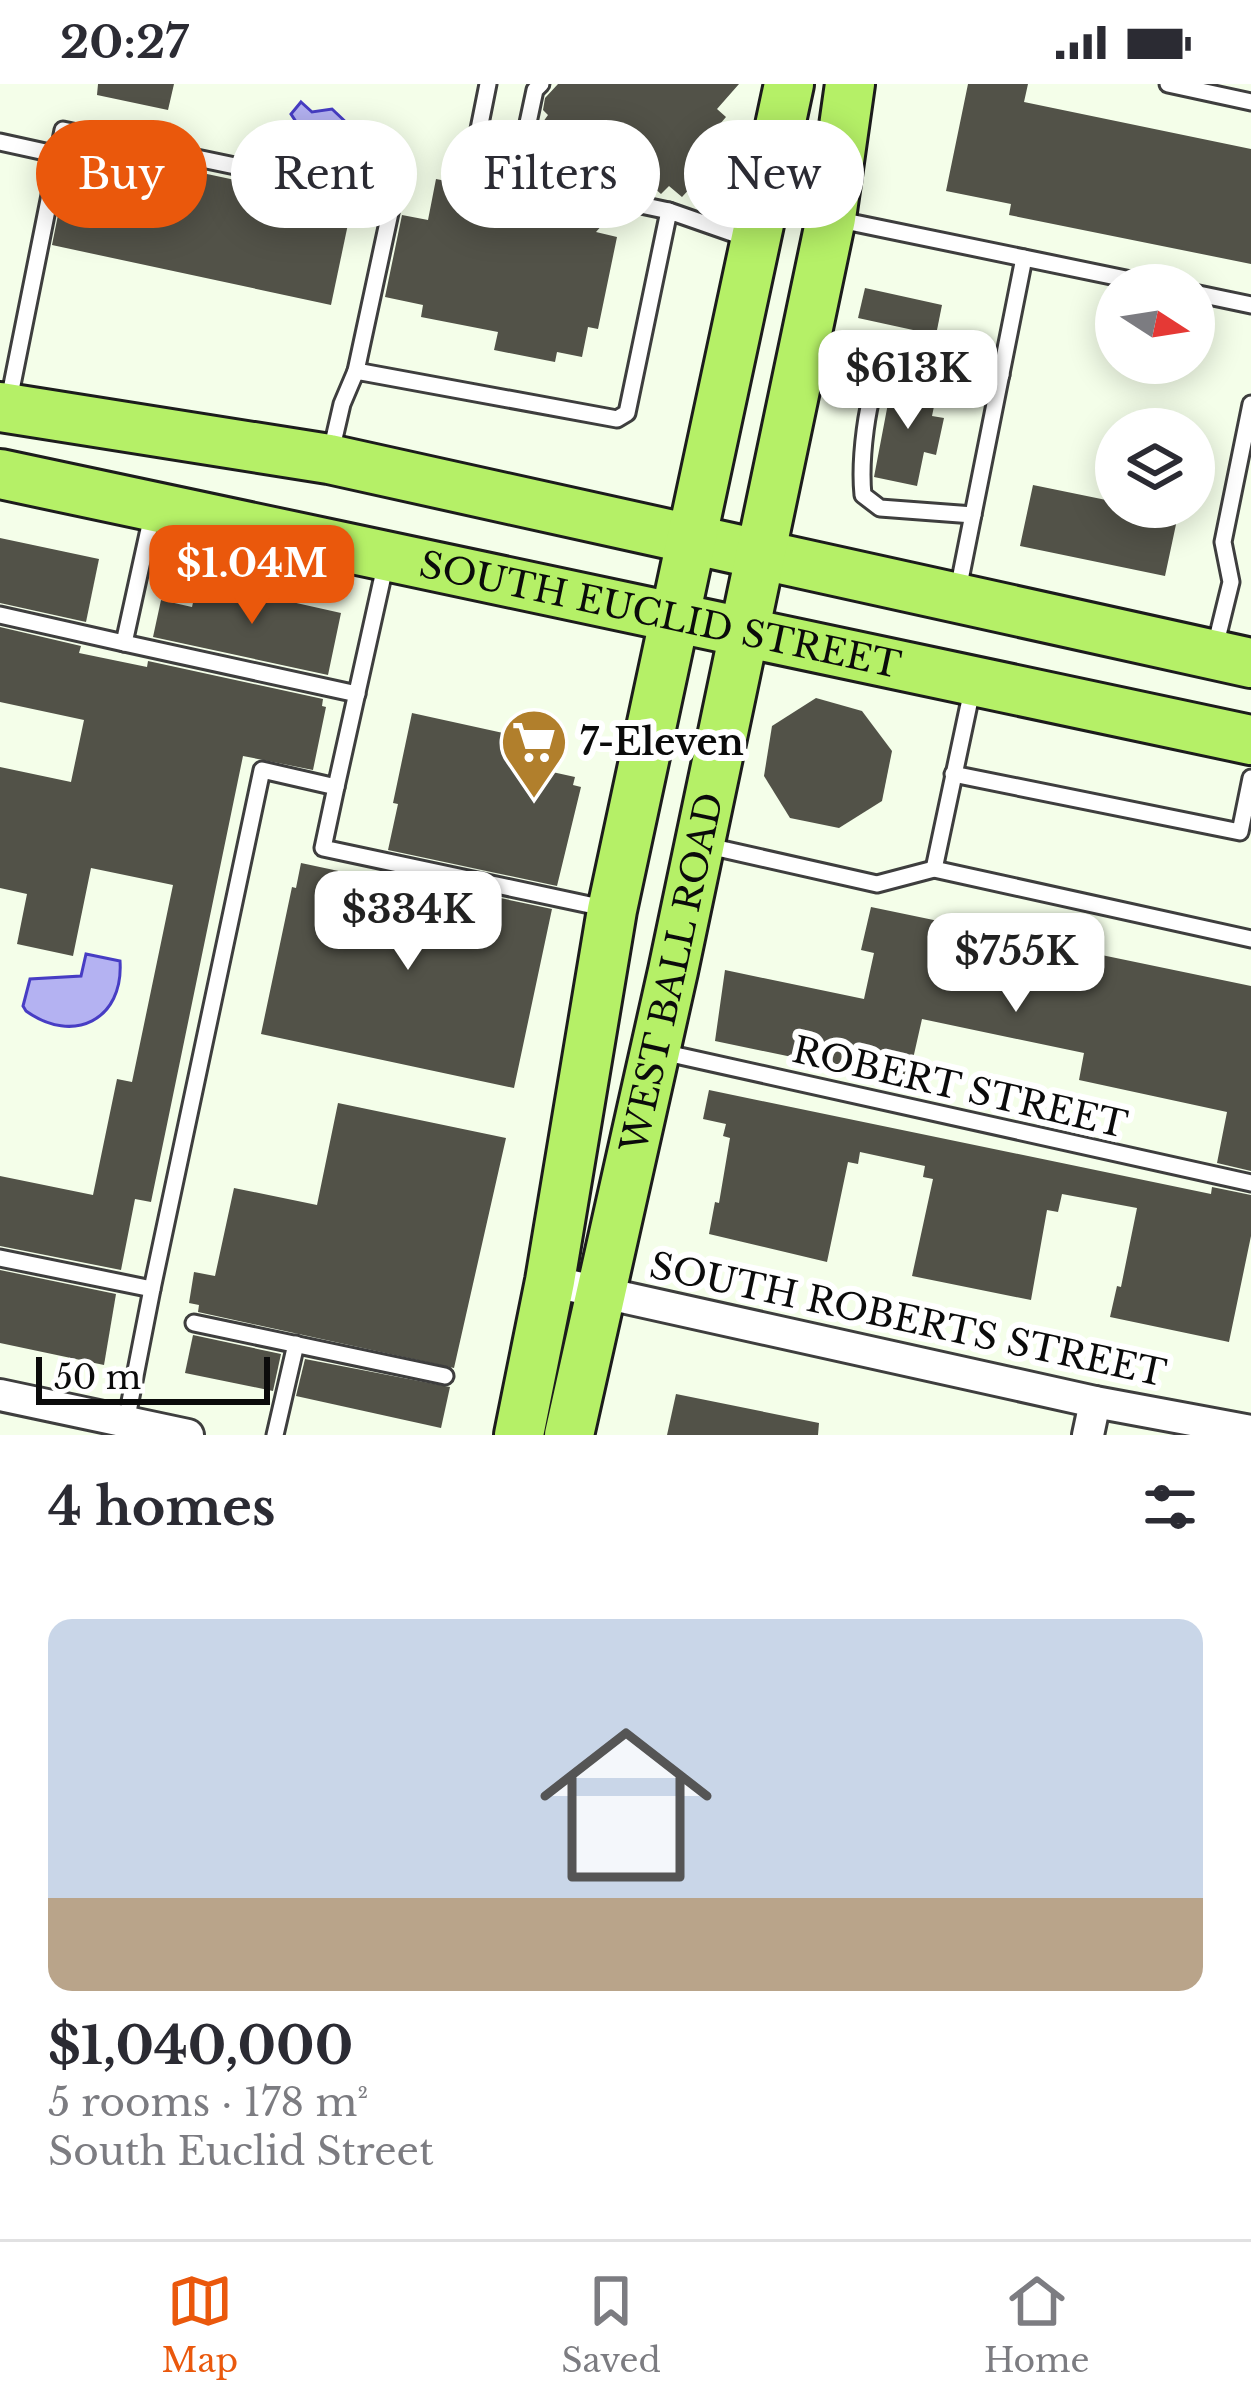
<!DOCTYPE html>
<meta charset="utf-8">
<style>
:root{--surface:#fff;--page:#f2f2f3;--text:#2b2b33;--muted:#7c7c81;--line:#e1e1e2;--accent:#ea580c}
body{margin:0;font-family:"Libre Baskerville",serif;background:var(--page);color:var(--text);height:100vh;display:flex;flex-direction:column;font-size:45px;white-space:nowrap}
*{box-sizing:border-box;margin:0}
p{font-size:39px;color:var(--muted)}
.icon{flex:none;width:66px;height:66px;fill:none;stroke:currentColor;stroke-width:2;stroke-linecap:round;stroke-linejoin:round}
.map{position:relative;height:1351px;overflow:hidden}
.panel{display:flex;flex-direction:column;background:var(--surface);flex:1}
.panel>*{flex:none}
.banner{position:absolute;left:36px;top:36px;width:1179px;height:108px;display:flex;gap:24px}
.needle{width:78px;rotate:102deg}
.fabs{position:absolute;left:1095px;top:180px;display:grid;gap:24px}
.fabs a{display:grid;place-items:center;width:120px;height:120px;border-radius:50%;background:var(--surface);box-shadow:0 6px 30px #0003;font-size:60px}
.scale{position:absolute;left:36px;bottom:30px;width:234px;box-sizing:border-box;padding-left:12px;border:6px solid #0b0b0b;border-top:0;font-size:33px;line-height:42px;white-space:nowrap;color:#0b0b0b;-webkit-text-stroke:9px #fff;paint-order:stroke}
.price{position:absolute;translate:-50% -102px;padding:0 27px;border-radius:24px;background:#fff;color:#222;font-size:39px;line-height:78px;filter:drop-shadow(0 3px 6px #0008)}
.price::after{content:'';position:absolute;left:50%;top:72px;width:36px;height:27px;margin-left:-18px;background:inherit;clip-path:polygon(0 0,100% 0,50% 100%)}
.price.on{background:var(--accent);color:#fff}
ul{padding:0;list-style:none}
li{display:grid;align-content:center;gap:24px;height:636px;padding:0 48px}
li span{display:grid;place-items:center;height:372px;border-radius:24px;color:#555}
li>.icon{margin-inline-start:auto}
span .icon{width:216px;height:216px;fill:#fffc;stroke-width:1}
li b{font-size:51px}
h2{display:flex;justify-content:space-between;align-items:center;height:144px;padding:0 48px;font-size:51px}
.pill{padding:0 42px;border-radius:54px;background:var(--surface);box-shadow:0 6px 30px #0003;font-size:42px;line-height:108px}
.pill.on{background:var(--accent);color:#fff}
.status{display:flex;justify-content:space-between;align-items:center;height:84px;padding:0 60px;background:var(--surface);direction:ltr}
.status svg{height:33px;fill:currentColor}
.tabs{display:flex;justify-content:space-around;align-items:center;height:168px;border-top:3px solid var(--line);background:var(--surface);font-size:33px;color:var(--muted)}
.tabs a{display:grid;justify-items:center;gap:6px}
.tabs .on{color:var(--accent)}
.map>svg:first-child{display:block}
.water{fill:#b4b2f2;stroke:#473dc4;stroke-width:3}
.building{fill:#525248}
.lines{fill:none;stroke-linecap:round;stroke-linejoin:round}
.service-casing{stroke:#3e3e3e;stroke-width:21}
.minor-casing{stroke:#3e3e3e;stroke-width:36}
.primary-casing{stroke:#1c1c1c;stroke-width:54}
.service{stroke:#fff;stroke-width:15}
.minor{stroke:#fff;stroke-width:30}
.primary{stroke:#b5f067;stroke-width:48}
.labels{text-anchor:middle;stroke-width:12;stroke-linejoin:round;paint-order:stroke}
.street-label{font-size:36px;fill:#0b0b0b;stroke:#fff}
.poi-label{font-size:36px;font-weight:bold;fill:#0b0b0b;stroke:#fff;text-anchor:start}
</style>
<div class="status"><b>20:27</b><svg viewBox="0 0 49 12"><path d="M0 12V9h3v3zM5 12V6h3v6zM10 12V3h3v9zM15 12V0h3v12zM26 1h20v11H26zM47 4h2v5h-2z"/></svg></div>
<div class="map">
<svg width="1251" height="1351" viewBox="0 0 1251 1351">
<rect width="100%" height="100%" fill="#f4fee9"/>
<g class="water">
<path d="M301 18 312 28 332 25 350 42 338 56 329 48 304 50 291 30Z"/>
<path d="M86 870 120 877C124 936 73 961 26 927L23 922 30 895 81 892Z"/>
</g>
<g class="building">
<path d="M98 0H174L168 26 97 11Z"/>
<path d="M558 0H739L717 25 726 33 702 61 717 75 682 113 669 102 661 110 643 94 632 107 598 100 553 59 559 53 543 38 548 31 543 26 545 14Z"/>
<path d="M968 0H1028L1024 18 1251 65V180L1009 131 1011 120 946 107Z"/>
<path d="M72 61 352 121 331 221 52 161Z"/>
<path d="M436 95 612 130 596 148 617 153 598 245 588 243 582 273 557 268 555 278 494 266 498 248 421 233 423 221 385 213 402 131 428 136Z"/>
<path d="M865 204 942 221 936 251 858 234Z"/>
<path d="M893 293 938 303 932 332 944 334 936 371 924 368 917 402 874 393Z"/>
<path d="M1033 401 1116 418V423L1178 431 1165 492 1020 462Z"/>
<path d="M0 454 99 475 86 538 0 519Z"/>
<path d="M198 497 341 529 328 591 153 553 161 516 192 523Z"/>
<path d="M0 543 81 562 79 569 147 583 148 577 323 615 322 622 326 623 313 686 243 672 151 1118 135 1115 121 1186 0 1162V1092L93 1111 117 995 132 998 173 801 91 784 73 872 17 860 27 810 0 804V683L71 698 84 636 0 618Z"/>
<path d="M816 614 862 627 892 667 882 717 839 744 790 734 764 692 772 642Z"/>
<path d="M412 629 512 651 507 678 575 693 573 701 581 703 557 802 388 766 398 720 393 719Z"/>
<path d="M301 779 381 796 382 789 552 825 514 1004 261 950 292 803 296 804Z"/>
<path d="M871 823 1251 902V1087L1217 1079 1227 1028 1079 996 1084 969 922 935 908 997 715 957 725 886 864 915 874 869 861 866Z"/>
<path d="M709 1006 1211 1110 1212 1103 1251 1111V1152L1229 1258 1110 1233 1117 1202 1121 1203 1137 1124 1062 1110 1058 1128 1047 1126 1031 1216 912 1192 933 1095 923 1093 925 1082 860 1068 858 1080 848 1078 827 1178 709 1150 715 1118 719 1119 730 1054 723 1052 726 1040 703 1035Z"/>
<path d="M338 1019 506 1054 454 1284 198 1228 199 1221 189 1219 194 1188 215 1192 234 1104 317 1121Z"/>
<path d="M0 1186 116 1210 104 1281 0 1259Z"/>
<path d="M193 1251 281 1270 273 1307 185 1289Z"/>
<path d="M305 1275 450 1303 441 1344 296 1312Z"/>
<path d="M676 1310 819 1339 818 1351H667Z"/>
</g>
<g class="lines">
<g class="service-casing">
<g id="service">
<path d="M488 0 471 85 669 127"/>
<path d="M1168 0 1251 18"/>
<path d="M0 58 59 71"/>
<path d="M516 95 535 6 541 0"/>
<path d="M835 135 1155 201"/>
<path d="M1194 209 1251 221"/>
<path d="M9 316 63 46 393 115 356 287"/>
<path d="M330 372 342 320 356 287 617 335 627 329 669 127 752 156"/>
<path d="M973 431 880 424 863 411C860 382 865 308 884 285 885 283 898 276 900 274L1001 291"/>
<path d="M958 506 1024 174"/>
<path d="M0 531 124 559 153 427"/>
<path d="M124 559 357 610"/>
<path d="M1215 563 1231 498 1223 458 1251 320"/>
<path d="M953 690 1240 748 1251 694"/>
<path d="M336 703 323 764 604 824"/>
<path d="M704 761 877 800 934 785 1251 855"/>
<path d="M934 785 972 606"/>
<path d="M662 968 1251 1099"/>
<path d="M0 1174 152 1205 262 686 336 703 386 478"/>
<path d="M194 1239 445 1292"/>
<path d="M126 1338 152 1205"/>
<path d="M275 1351 296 1260"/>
</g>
</g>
<g class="minor-casing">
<g id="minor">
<path d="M550 1197 1095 1318 1251 1347"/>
<path d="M0 1311 188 1351"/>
<path d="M1088 1351 1095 1318"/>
</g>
</g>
<g class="primary-casing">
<g id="primary">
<path d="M0 323 329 375 1251 579"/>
<path id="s1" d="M0 390 1251 656"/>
<path d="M519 1351 550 1197 612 826 789 0"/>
<path id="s2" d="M569 1351 673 887 831 134 850 0"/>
</g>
</g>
<use href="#service" class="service"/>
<use href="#minor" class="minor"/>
<use href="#primary" class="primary"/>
</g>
<defs>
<g id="supermarket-pin" transform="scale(3.45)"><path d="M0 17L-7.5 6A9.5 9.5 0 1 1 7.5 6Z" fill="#b17f2c" stroke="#fff"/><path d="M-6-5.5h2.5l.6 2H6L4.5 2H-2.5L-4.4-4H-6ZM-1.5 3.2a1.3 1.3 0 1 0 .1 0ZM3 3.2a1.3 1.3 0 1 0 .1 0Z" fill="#fff"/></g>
</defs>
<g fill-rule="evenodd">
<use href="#supermarket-pin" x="534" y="658"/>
</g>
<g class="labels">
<g class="street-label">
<text dy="13" stroke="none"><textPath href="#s1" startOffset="675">SOUTH EUCLID STREET</textPath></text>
<text dy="13" stroke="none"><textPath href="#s2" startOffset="474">WEST BALL ROAD</textPath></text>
<text transform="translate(960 1003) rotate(13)" y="13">ROBERT STREET</text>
<text transform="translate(908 1235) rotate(12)" y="13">SOUTH ROBERTS STREET</text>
</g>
<g class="poi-label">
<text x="580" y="671">7-Eleven</text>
</g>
</g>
</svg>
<div class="fabs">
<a><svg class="needle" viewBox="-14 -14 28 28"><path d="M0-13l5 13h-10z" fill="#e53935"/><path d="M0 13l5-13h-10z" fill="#7c7c81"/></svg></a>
<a><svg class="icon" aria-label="layers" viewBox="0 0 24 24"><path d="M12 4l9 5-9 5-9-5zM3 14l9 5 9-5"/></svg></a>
</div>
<div class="scale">50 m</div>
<b class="price" style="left:908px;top:348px">$613K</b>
<b class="price on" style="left:252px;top:543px">$1.04M</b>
<b class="price" style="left:408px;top:889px">$334K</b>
<b class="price" style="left:1016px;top:931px">$755K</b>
<div class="banner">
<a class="pill on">Buy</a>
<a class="pill">Rent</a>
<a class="pill">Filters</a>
<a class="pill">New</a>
</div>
</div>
<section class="panel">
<h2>4 homes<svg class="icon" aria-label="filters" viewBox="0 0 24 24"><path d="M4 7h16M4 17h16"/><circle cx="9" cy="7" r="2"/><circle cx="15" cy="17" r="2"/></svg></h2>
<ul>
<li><span style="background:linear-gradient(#c9d6e8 75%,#b9a48a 0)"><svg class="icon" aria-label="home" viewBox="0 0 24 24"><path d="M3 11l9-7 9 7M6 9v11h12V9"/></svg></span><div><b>$1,040,000</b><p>5 rooms · 178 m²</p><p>South Euclid Street</p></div></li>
</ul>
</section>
<nav class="tabs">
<a class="on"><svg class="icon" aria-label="map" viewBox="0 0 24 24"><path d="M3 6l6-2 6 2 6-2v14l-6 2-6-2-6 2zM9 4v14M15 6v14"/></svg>Map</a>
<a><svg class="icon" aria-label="saved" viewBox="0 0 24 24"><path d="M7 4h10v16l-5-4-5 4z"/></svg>Saved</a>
<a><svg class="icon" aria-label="home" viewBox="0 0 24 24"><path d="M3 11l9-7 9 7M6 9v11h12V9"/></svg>Home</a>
</nav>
